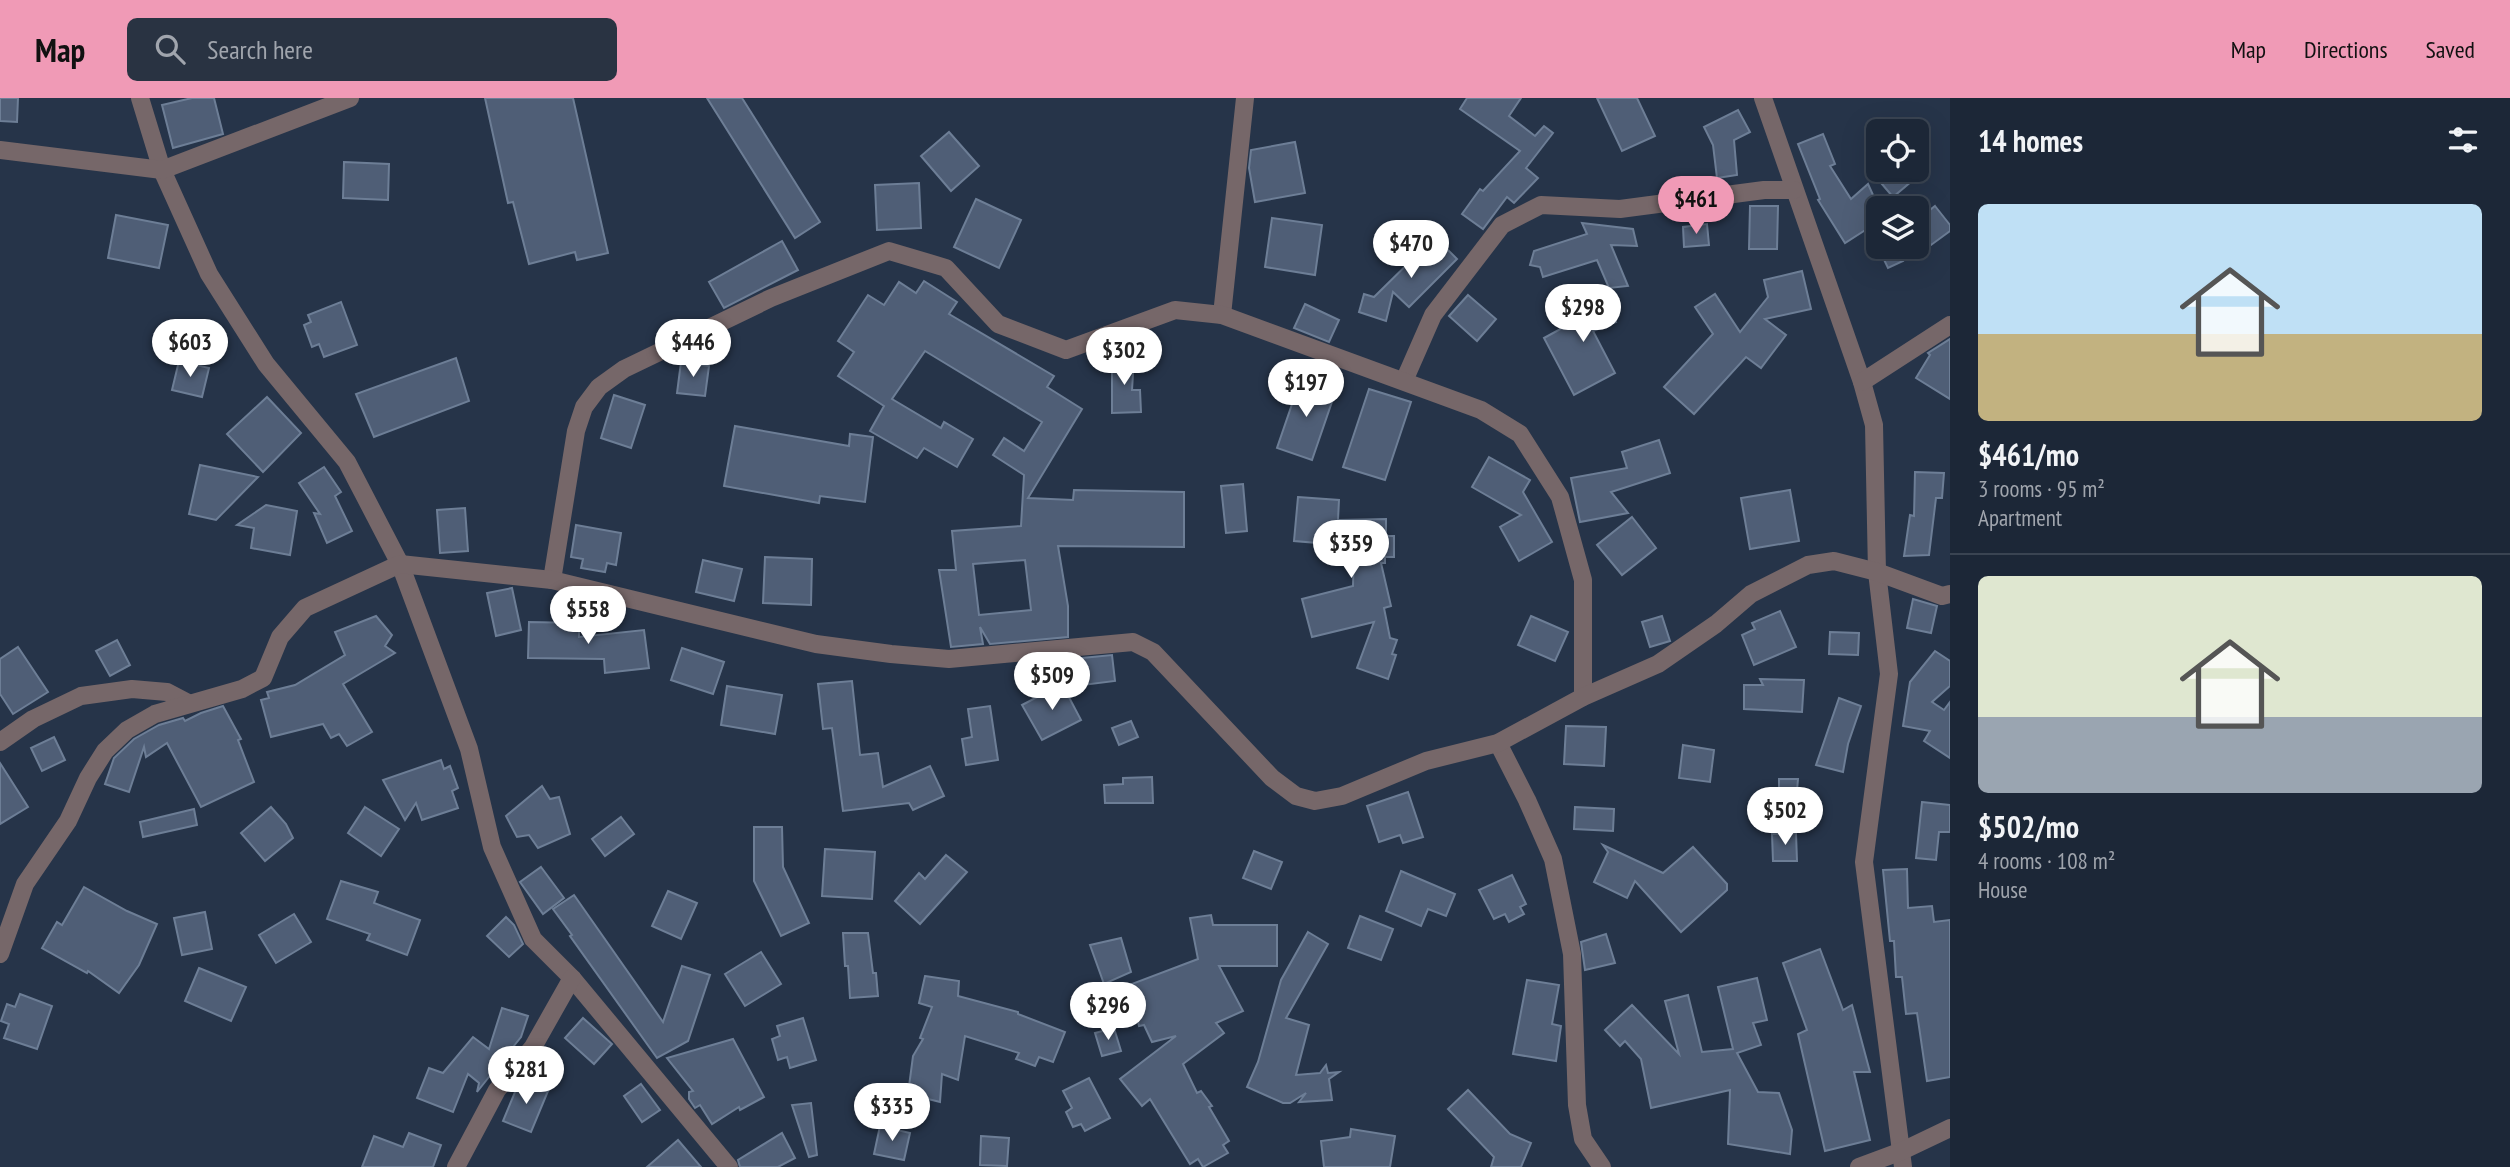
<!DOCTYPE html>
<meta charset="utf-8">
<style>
:root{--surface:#1c2737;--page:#293342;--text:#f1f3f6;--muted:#a0a5ad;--line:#3a4452;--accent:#f09ab6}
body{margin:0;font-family:"PT Sans Narrow",sans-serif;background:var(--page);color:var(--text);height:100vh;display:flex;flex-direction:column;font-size:26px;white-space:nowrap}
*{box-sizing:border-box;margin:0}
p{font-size:23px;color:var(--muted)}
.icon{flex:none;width:38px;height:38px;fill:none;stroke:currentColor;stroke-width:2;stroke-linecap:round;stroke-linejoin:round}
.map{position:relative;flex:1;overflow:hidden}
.drawer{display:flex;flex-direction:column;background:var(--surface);width:560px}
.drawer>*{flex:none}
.controls{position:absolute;left:1866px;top:21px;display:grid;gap:14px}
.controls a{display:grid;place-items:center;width:63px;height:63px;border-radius:10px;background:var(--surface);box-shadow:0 7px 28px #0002,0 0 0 2px var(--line);font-size:35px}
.price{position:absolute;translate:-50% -60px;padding:0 16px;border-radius:24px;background:#fff;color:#222;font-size:23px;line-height:46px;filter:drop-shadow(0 2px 4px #0008)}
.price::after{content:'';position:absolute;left:50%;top:42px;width:21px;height:16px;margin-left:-10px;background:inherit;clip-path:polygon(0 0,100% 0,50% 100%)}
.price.active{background:var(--accent);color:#111}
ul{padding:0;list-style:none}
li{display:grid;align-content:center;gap:14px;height:371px;padding:0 28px}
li+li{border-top:2px solid var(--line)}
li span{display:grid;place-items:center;height:217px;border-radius:10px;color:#555}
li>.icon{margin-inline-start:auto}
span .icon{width:126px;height:126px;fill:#fffc;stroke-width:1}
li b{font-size:30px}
h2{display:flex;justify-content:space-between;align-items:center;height:84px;padding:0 28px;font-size:30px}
header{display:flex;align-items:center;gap:42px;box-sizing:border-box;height:98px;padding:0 35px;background:var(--accent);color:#111}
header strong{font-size:33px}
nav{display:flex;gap:38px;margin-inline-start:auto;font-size:24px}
.search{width:490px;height:63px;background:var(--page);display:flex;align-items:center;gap:18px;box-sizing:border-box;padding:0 24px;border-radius:10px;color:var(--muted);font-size:26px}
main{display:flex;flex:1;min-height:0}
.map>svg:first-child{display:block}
.building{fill:#4f5e76;stroke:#6d7e96;stroke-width:2;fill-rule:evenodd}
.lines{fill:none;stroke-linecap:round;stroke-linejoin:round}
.street{stroke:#766769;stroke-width:18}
</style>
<header>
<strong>Map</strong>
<div class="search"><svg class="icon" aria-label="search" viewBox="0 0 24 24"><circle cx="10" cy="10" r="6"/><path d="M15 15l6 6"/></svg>Search here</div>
<nav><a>Map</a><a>Directions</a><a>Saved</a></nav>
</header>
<main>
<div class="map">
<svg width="1950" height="1069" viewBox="0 0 1950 1069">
<rect width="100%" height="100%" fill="#263449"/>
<g class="building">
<path d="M0 0H18L17 24 0 23Z"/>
<path d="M192 0H214L223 36 173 50 162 7Z"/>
<path d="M485 0H573L608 155 577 162 575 154 529 166 513 104 508 105Z"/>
<path d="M707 0H742L820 124 795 140Z"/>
<path d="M1467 0H1521L1509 18 1535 38 1544 28 1553 35 1526 70 1538 80 1514 105 1507 99 1483 131 1462 116 1480 91 1483 93 1520 53 1460 11Z"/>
<path d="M1597 0H1637L1655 38 1622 53Z"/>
<path d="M1738 12 1750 34 1734 42 1737 77 1717 80 1713 47 1704 29Z"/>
<path d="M949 34 979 68 951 93 921 58Z"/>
<path d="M1823 36 1835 66 1830 68 1851 101 1868 86 1879 110 1866 123 1870 129 1845 145 1818 102 1820 101 1798 46Z"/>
<path d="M1295 44 1305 95 1255 104 1249 70 1251 52Z"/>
<path d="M344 64 389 66 388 102 343 100Z"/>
<path d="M1884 72H1925L1893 99 1876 79Z"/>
<path d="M919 85 921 130 877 132 875 87Z"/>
<path d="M976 101 1021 122 999 170 954 149Z"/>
<path d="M1750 108H1778L1777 151H1749Z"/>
<path d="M1935 108 1950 127V133L1931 147 1916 129V123Z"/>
<path d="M116 117 168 127 159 170 108 160Z"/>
<path d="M1272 120 1322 127 1315 177 1265 169Z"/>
<path d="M1582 125 1633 131 1637 148 1611 147 1628 188 1609 190 1597 162 1543 179 1540 169 1530 167 1534 153 1587 136Z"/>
<path d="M1707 126 1709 147 1684 149 1683 129Z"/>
<path d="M1435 139 1457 161 1409 209 1393 194 1386 223 1359 214 1364 196 1374 199Z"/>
<path d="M782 143 798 172 724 210 709 184Z"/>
<path d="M1878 149H1897L1903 163 1888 170Z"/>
<path d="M1802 173 1811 211 1765 221 1786 237 1761 270 1746 259 1694 316 1664 289 1713 236 1695 209 1715 196 1740 234 1768 199 1764 182Z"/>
<path d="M924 183 957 204 949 216 1054 278 1047 289 1082 311 1028 400 1073 402 1074 392 1184 394V449L1058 448 1068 508V539L990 546 980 529 983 546 951 549 939 472H956L952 433 1021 428 1024 377 993 357 1004 340 1024 353 1042 324 925 253 892 301 941 330 944 324 973 341 957 369 924 350 917 360 870 333 884 308 838 278 854 254 838 243 868 197 884 207 899 184 916 195ZM1025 462 1031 512 979 517 973 466Z"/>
<path d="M1604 193 1616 224 1593 233 1615 275 1574 297 1544 240 1577 222 1570 205Z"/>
<path d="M1468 197 1496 221 1477 243 1449 218Z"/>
<path d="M341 204 357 247 324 259 319 246 312 249 304 227 311 224 308 217Z"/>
<path d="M1305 206 1339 222 1329 244 1294 230Z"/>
<path d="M1950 241V301L1916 280 1930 257 1928 255Z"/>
<path d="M1112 258 1134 260 1132 292H1140L1141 314 1112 315Z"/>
<path d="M456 260 469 303 374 339 356 296Z"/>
<path d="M179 263 209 270 202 299 172 292Z"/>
<path d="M681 264 709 268 705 298 677 295Z"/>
<path d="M1301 280 1336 292 1312 362 1277 350Z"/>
<path d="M1369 291 1411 304 1385 382 1343 369Z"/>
<path d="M614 297 645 307 631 350 601 340Z"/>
<path d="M267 299 301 335 263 374 227 336Z"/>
<path d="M735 328 849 348 850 336 873 339 865 404 820 398 819 405 724 388Z"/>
<path d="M1659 342 1670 375 1611 394 1628 415 1580 424 1571 380 1627 370 1622 354Z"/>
<path d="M1489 359 1530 382 1523 394 1552 444 1519 463 1500 429 1521 417 1472 389Z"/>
<path d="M200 367 258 379 216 422 189 416Z"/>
<path d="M324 369 341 394 335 398 352 433 327 445 314 415 320 416 299 385Z"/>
<path d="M1915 374 1944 375 1942 400H1936L1929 457 1904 458 1910 417 1914 418Z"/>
<path d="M1243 386 1247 433 1226 435 1221 388Z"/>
<path d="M1790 392 1799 443 1750 451 1741 400Z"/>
<path d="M1298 399 1339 402 1338 422 1386 421V438H1394V459H1385V465H1381L1391 508 1384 510 1390 540 1397 542 1392 556 1396 557 1388 581 1357 570 1374 524 1312 539 1302 501 1353 488 1354 448 1294 443Z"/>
<path d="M266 407 297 413 290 457 251 450 254 430 237 427Z"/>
<path d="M465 410 468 453 440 455 437 412Z"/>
<path d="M1632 419 1656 450 1622 477 1597 447Z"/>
<path d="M576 427 621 435 616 467 607 465 605 474 581 470 583 461 571 459Z"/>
<path d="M765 459 812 461 811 507 763 505Z"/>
<path d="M703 462 742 471 734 503 696 494Z"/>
<path d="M512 490 521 532 496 538 487 495Z"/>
<path d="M1913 501 1937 508 1931 535 1907 530Z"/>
<path d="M1780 513 1796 549 1754 567 1742 537 1755 531 1752 525Z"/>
<path d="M376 518 392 537 385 548 395 555 343 586 372 634 347 648 339 636 331 640 323 626 271 639 261 602 269 600 267 594 295 587 345 557 335 534Z"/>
<path d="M1531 518 1568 534 1555 563 1518 547Z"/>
<path d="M1662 518 1670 543 1650 549 1642 524Z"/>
<path d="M529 524 579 525V539L644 532 649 570 605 575 604 561 528 560Z"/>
<path d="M1830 534 1859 535 1858 557 1829 556Z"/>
<path d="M117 542 130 567 110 578 96 553Z"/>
<path d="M18 549 48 594 13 616 0 596V561Z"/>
<path d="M682 550 724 564 713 596 671 582Z"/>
<path d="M1935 553 1950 563V588L1932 604 1944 612 1950 604V660L1924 643 1930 633 1903 628 1910 584Z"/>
<path d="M1112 557 1115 583 1075 588 1072 561Z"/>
<path d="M1760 581 1804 582 1802 614 1744 611V587H1763Z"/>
<path d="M852 583 860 657 878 655 883 689 930 668 944 698 913 712 909 705 843 713 832 630 823 631 818 586Z"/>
<path d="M1062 586 1081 622 1042 642 1022 607Z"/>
<path d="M727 588 782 597 775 636 721 627Z"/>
<path d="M1839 600 1861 608 1848 646 1843 674 1816 667Z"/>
<path d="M223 608 241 641 238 642 254 684 201 709 167 645 146 659 144 649 129 694 105 686 114 660 134 641 159 627 183 620 185 623 201 615Z"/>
<path d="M990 608 998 662 966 667 962 641 972 639 968 611Z"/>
<path d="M1131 623 1138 639 1119 647 1112 630Z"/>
<path d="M1566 628 1606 629 1604 668 1564 666Z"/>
<path d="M54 639 65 662 42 673 31 650Z"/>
<path d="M1683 647 1714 652 1710 684 1679 680Z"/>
<path d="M441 662 444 671 450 668 458 690 452 693 458 710 422 722 416 705 405 722 383 682Z"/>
<path d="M0 665 28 709 0 726Z"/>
<path d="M1152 679 1153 705H1105L1104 687 1123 686V680Z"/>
<path d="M1779 681H1798L1796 704H1779Z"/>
<path d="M542 688 550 701 559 699 570 736 538 750 529 737 517 739 506 718Z"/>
<path d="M1408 694 1423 739 1403 745 1400 737 1379 744 1367 708Z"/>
<path d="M1922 704 1950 707V734H1939L1936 762 1916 760Z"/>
<path d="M271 709 286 726 293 740 265 763 241 735Z"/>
<path d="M365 709 399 731 381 758 348 735Z"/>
<path d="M1575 709 1614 711 1613 733 1574 731Z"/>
<path d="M194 711 197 727 143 739 140 724Z"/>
<path d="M621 719 634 736 605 758 592 741Z"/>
<path d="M754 729H782L783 769 809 825 781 838 754 783Z"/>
<path d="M1796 735 1797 763H1773L1772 736Z"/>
<path d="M1603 747 1663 775 1693 749 1727 786V792L1681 834 1635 783 1627 800 1594 784 1608 754Z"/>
<path d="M825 751 875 754 872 801 822 798Z"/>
<path d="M1254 753 1282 764 1271 791 1243 780Z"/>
<path d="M946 757 967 774 920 826 895 803 919 775 925 781Z"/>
<path d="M541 769 564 800 543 816 520 784Z"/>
<path d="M1907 771 1908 810 1932 808 1934 824 1950 822V979L1927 983 1917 915 1906 916 1902 879H1896L1894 843H1890L1883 772Z"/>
<path d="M1401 773 1455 796 1446 818 1428 811 1421 828 1386 813Z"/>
<path d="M1512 777 1526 806 1520 809 1524 816 1509 824 1505 816 1494 821 1479 792Z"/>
<path d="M341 783 378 794 374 805 420 822 407 857 367 842 370 836 327 821Z"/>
<path d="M84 789 127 813 157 826 139 867 119 895 88 873 87 875 42 850 57 824 62 827Z"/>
<path d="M668 793 697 805 681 841 652 828Z"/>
<path d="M574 797 663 924 682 868 710 877 688 943 657 960 570 838 572 837 553 811Z"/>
<path d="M205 814 212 851 182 857 174 820Z"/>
<path d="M294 816 311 844 276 865 259 837Z"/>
<path d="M1211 817 1213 827H1277V868H1219L1243 913 1216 925 1224 935 1183 966 1197 995 1201 993 1212 1008 1209 1009 1229 1043 1223 1047 1228 1055 1203 1069 1198 1061 1190 1066 1150 1001 1142 1008 1120 981 1176 938 1152 944 1144 927 1139 928 1129 887 1198 861 1190 820Z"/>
<path d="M1360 818 1393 831 1381 862 1348 850Z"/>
<path d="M506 819 514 827 523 846 509 859 487 838Z"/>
<path d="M1308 834 1328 846 1286 920 1309 927 1296 977 1320 975 1326 967 1328 975 1339 974 1329 981 1332 1002 1299 1004 1306 995 1290 1005H1283L1247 989 1258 964 1281 882Z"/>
<path d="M843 835H868L873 875H876L878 898 850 900 848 868H845Z"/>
<path d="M1606 836 1615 865 1585 872 1581 844Z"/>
<path d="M1121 840 1131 874 1104 886 1090 847Z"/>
<path d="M1820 851 1843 912 1852 907 1870 974H1854L1870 1042 1825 1053 1798 936 1807 932 1783 865Z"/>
<path d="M761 854 781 886 745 908 725 876Z"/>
<path d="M199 870 246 889 231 923 185 903Z"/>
<path d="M925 878 959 883 958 898 1018 914V916L1065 934 1053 964 1039 959 1035 968 1016 961 1019 955 965 938 958 982 942 976 940 1004 908 996 913 958 923 941 920 940 932 909 919 905Z"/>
<path d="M1757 880 1767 922 1753 925 1761 947 1737 955 1758 994 1779 995 1792 1032 1790 1056 1728 1046 1730 992 1651 1010 1641 961 1625 943 1620 948 1605 932 1632 907 1679 956 1665 903 1688 897 1702 954 1733 951 1718 889Z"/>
<path d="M1527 882 1559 887 1552 926 1561 928 1556 963 1513 956Z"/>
<path d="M20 896 52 908 37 951 4 940 9 926 1 923 7 906 15 909Z"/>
<path d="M502 910 528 918 521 939 477 994 479 985 468 976 453 1014 417 1000 429 970 443 975 473 939 489 951Z"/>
<path d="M583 920 612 946 594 966 565 940Z"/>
<path d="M803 920 816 962 790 970 787 959 778 962 772 941 780 938 777 928Z"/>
<path d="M1114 930 1121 953 1102 958 1095 935Z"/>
<path d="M733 941 764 999 740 1012 739 1009 712 1026 700 1007 695 1010 689 1001V994L693 993 667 960Z"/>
<path d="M1089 980 1110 1020 1085 1033 1081 1026 1073 1029 1066 1014 1072 1010 1063 993Z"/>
<path d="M520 982 548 993 531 1034 503 1023Z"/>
<path d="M641 986 660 1012 642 1024 624 998Z"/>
<path d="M1468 992 1510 1036 1531 1045 1521 1069H1491L1494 1059 1448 1011Z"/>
<path d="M811 1005 817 1057 809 1059 792 1007Z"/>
<path d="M880 1028 910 1035 904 1062 874 1056Z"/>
<path d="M1351 1031 1395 1038 1390 1069H1324L1321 1043 1350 1039Z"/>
<path d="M409 1035 441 1047 433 1069H362L374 1038 403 1049Z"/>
<path d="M782 1035 795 1060 778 1069H740L738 1062Z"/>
<path d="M981 1038 1009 1040 1007 1068 980 1067Z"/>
<path d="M678 1042 701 1069H647Z"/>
</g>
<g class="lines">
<g class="street">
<path d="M140 0 162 72 209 176 266 266 347 364 400 466 469 651 492 749 533 841 572 880 729 1069"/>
<path d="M1763 0 1862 284 1874 327 1877 474 1889 576 1864 764 1903 1069"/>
<path d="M0 52 162 72 350 0"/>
<path d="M1222 217 1245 0"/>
<path d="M1404 283 1433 217 1502 127 1541 107 1620 111 1764 92H1794"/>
<path d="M1862 284 1950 227"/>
<path d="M552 482 576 333 584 309 599 289 624 271 771 200 889 153 946 170 998 226 1066 252 1175 212 1222 217 1481 312 1520 336 1560 399 1583 482V599"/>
<path d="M0 644 33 621 81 598 132 591 167 594 188 605"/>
<path d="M1498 645 1527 702 1553 761 1572 856 1577 1007 1583 1041 1602 1069"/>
<path d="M0 856 25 786 68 723 88 680 105 653 127 632 155 616 242 591 263 580 280 539 305 510 400 466 552 482 816 546 891 556 949 561 1133 544 1153 554 1272 680 1296 698 1315 703 1342 698 1426 663 1498 645 1583 599 1658 566 1716 526 1751 496 1808 467 1834 463 1877 474 1942 498 1950 496"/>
<path d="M456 1069 497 992 533 949 572 880"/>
<path d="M1859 1069 1902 1053 1950 1030"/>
</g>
</g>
</svg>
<div class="controls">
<a><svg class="icon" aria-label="locate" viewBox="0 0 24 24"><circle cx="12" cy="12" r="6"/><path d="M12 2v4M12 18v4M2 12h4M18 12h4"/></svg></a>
<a><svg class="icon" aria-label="layers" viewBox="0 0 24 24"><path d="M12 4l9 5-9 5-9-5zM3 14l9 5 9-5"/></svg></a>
</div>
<b class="price active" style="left:1696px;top:138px">$461</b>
<b class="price" style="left:1411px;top:182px">$470</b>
<b class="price" style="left:1583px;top:246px">$298</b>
<b class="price" style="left:190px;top:281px">$603</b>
<b class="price" style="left:693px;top:281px">$446</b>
<b class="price" style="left:1124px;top:289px">$302</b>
<b class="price" style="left:1306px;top:321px">$197</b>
<b class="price" style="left:1351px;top:482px">$359</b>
<b class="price" style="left:588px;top:548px">$558</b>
<b class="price" style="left:1052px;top:614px">$509</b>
<b class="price" style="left:1785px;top:749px">$502</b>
<b class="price" style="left:1108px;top:944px">$296</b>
<b class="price" style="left:526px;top:1008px">$281</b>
<b class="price" style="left:892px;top:1045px">$335</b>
</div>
<section class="drawer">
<h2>14 homes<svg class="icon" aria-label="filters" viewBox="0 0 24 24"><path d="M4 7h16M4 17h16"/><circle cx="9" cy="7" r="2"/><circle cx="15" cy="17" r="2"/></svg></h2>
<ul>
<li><span style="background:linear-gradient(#bfe0f5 60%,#c2b280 0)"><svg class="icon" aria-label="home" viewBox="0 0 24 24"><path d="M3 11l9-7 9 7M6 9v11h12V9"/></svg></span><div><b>$461/mo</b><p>3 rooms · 95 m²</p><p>Apartment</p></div></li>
<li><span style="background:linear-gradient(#dfe7d0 65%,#9aa5b1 0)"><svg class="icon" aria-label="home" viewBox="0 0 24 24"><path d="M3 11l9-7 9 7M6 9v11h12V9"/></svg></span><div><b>$502/mo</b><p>4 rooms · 108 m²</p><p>House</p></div></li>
</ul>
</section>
</main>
